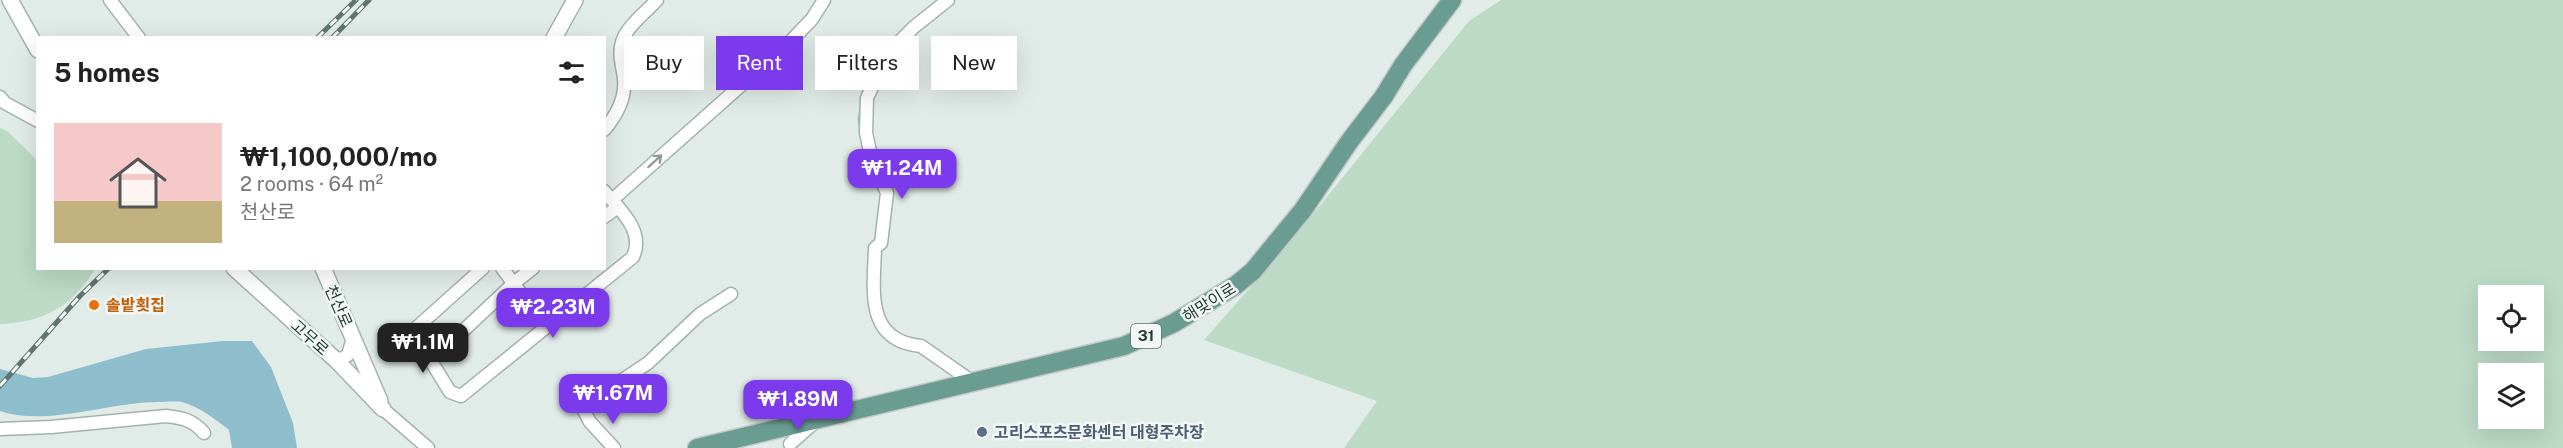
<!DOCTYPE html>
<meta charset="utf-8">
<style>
:root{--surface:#fff;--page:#f6f6f6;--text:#222;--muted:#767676;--line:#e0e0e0;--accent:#7c3aed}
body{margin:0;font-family:"Public Sans","Noto Sans KR",sans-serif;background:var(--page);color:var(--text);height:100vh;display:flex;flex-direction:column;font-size:22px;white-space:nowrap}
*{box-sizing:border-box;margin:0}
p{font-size:20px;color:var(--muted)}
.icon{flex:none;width:33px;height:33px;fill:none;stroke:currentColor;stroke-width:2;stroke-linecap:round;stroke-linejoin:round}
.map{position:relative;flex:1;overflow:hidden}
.panel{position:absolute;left:36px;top:36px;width:570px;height:234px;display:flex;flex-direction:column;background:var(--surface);border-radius:0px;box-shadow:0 6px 24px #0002}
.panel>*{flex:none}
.banner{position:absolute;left:624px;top:36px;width:570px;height:54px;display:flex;gap:12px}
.tools{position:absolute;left:2478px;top:285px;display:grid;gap:12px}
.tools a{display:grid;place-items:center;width:66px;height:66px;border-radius:0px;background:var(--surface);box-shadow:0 6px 24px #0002;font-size:30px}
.price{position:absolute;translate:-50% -51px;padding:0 14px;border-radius:12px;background:var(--accent);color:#fff;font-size:20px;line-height:39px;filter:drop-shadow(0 2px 3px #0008)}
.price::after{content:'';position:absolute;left:50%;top:36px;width:18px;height:14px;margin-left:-9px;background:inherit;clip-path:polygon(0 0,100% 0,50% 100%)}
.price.on{background:#222;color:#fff}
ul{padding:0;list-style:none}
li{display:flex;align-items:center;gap:18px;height:150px;padding:0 18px}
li+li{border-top:2px solid var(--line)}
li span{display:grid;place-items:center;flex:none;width:168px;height:120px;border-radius:0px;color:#555}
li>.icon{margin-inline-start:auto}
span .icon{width:72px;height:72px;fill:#fffc;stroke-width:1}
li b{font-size:26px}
h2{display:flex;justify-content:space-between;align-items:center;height:72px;padding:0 18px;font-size:26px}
.tag{padding:0 21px;border-radius:0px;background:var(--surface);box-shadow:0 6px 24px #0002;font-size:21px;line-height:54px}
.tag.on{background:var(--accent);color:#fff}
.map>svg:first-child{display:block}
.green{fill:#bcdac6;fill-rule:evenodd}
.water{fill:#8ebecb}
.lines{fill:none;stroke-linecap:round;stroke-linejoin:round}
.stream{stroke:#8ebecb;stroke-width:3}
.minor-casing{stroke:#a4b2ae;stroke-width:15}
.tertiary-casing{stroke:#a4b2ae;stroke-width:18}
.primary-casing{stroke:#c1c8c6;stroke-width:21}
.minor{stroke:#fff;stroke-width:12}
.tertiary{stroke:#fff;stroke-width:15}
.primary{stroke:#6a9c92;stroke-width:18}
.rail-casing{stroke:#5e7570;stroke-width:5}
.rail{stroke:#f2f7f5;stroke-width:3;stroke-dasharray:9;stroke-linecap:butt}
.oneway{stroke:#919c9a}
.food-dot{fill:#e8710a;stroke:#f2f7f5;stroke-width:2}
.service-dot{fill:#5c6f8a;stroke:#f2f7f5;stroke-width:2}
.labels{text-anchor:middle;stroke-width:5;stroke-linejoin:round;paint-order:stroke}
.shield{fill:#f2f7f5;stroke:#61736f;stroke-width:1.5}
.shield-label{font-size:15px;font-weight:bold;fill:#233a35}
.street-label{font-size:16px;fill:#233a35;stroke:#f2f7f5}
.food-label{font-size:16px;font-weight:bold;fill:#c56008;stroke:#f2f7f5;text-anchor:start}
.service-label{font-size:16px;font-weight:bold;fill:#4e5e75;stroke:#f2f7f5;text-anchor:start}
</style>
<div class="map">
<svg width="2563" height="448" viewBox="0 0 2563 448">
<rect width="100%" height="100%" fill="#e1ebe7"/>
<g class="green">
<path d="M1501 0H2563V448H1344L1377 401 1204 340 1297 234 1469 21ZM2488 296H2534V340H2488ZM2488 374H2534V418H2488Z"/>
<path d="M0 128 7 131 37 160 38 268 95 269C72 307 44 322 0 324Z"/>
</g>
<path class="water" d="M223 341H252L271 367 293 423 297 448H232L229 430C215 419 200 407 182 402 175 401 166 402 159 402 108 402 48 427 0 411V369L33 378 48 377 146 349Z"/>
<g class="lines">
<g class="stream">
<path d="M874 68 881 56"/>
<path d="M861 132 859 119 861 109"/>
</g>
<g class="minor-casing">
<g id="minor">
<path d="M110 0 139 38"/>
<path d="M948 0 914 27 888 53 867 98 866 133 871 156 887 193 881 243 875 248C874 289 864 341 921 346L974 383"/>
<path d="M0 97 5 103 38 121"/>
<path d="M604 130C616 116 626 98 624 79 623 67 618 55 622 42 627 26 646 12 657 0"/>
<path d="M612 200 792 40 812 19 824 0"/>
<path d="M604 217 618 207"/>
<path d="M483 268 415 329 414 335 431 361 514 283 533 268"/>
<path d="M502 268 545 326"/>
<path d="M337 361 348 355 353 338"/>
<path d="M431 361 450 392 461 396 633 257C645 231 620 210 604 191"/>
<path d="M383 409 428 448"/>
<path d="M0 429 51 427 166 416C183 418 193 420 204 433"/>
<path d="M790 444 816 421"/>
<path d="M614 448 590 422 582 407 648 363 700 314 731 294"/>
</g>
</g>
<g class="tertiary-casing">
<g id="tertiary">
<path d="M10 0 38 50"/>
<path d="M554 38 575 0"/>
<path d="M234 268 337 361 383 409"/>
<path d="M323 268 380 401"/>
</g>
</g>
<g class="primary-casing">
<path id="primary" d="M697 448 1124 346 1174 323 1236 285 1253 271 1303 210 1349 142 1384 96 1403 65 1452 0"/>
</g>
<use href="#minor" class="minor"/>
<use href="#tertiary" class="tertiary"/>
<use href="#primary" class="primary"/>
<g class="rail-casing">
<g id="rail">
<path d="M317 38 356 0"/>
<path d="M332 38 369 0"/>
<path d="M0 386 80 296 109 268"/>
</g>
</g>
<use href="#rail" class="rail"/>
</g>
<defs><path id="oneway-shaft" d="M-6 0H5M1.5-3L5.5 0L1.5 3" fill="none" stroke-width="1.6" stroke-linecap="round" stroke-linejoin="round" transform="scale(1.5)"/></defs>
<use class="oneway" href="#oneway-shaft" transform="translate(655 161) rotate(-42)"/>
<circle class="food-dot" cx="94" cy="305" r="6"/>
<circle class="service-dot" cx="982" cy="432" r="6"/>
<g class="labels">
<rect class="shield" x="1131" y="324" width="30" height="24" rx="4.5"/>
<g class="shield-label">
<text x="1146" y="341">31</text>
</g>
<g class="street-label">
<text transform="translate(1209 302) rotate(-32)" y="6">해맞이로</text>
<text transform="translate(339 306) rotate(66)" y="6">천산로</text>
<text transform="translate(310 337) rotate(42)" y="6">고무로</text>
</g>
<g class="food-label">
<text x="106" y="311">솔밭횟집</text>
</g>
<g class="service-label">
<text x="994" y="438">고리스포츠문화센터 대형주차장</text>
</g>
</g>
</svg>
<div class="tools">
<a><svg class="icon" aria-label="locate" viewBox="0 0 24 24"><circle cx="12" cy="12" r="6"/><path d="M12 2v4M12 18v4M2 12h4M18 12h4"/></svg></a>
<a><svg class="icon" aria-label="layers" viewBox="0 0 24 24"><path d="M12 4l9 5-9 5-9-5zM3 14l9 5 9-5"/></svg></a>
</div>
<b class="price" style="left:902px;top:200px">₩1.24M</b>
<b class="price" style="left:553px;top:339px">₩2.23M</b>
<b class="price on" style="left:423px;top:374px">₩1.1M</b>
<b class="price" style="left:613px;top:425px">₩1.67M</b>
<b class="price" style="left:798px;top:431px">₩1.89M</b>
<div class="banner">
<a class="tag">Buy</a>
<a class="tag on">Rent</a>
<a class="tag">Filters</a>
<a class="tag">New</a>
</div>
<section class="panel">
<h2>5 homes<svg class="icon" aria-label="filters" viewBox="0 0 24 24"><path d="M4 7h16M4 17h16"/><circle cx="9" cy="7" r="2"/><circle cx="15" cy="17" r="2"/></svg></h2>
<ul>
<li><span style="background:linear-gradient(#f6c9c9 65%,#c2b280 0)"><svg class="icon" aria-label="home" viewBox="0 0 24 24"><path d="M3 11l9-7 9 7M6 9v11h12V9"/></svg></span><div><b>₩1,100,000/mo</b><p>2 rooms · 64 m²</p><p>천산로</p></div></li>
</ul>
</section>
</div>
